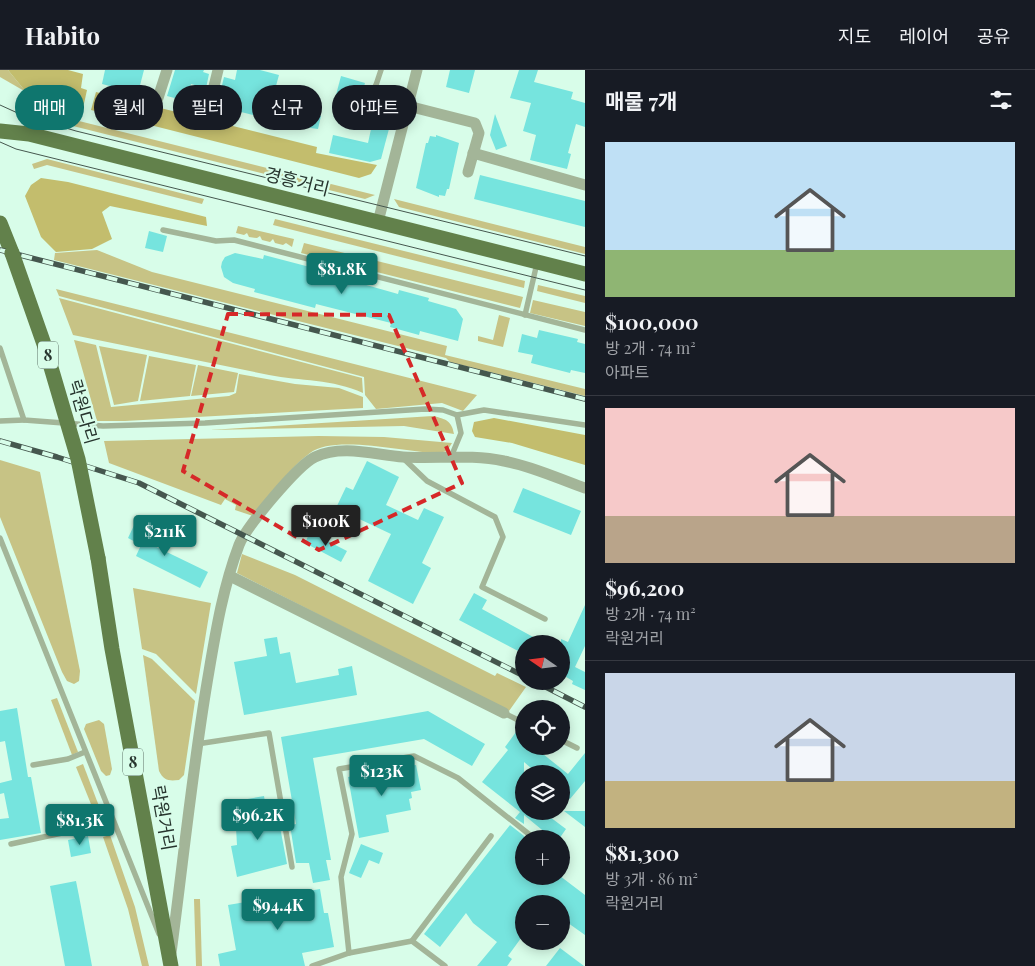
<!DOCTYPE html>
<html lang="ko">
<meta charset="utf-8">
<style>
:root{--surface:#171b24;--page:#20242c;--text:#f1f3f6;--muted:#9ea1a6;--line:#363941;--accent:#0f766e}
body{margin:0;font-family:"Playfair Display","Noto Sans KR",serif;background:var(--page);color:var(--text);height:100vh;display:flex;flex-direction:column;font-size:19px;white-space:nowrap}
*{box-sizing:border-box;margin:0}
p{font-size:16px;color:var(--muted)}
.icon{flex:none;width:28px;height:28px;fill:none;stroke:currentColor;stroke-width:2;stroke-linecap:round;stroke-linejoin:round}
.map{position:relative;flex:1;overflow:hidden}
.panel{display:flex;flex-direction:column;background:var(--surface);width:450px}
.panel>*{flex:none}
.hud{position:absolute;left:15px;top:15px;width:475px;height:45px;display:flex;gap:10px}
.needle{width:32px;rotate:284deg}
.fabs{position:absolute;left:515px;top:565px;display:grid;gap:10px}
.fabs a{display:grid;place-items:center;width:55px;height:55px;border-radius:50%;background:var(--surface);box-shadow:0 2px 12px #0003;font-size:25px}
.price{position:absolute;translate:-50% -42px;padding:0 11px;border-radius:5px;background:var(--accent);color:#fff;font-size:16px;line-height:32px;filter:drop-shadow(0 1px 2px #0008)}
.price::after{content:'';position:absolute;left:50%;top:30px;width:15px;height:11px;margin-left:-8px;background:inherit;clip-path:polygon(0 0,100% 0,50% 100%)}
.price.active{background:#222;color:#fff}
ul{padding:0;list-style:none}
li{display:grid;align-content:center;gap:10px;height:265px;padding:0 20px}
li+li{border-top:1px solid var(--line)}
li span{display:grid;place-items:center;height:155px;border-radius:0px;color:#555}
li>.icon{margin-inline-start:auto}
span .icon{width:90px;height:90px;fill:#fffc;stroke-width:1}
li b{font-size:21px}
h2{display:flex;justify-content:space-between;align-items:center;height:60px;padding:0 20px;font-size:21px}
.pill{padding:0 18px;border-radius:22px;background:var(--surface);box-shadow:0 2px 12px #0003;font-size:18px;line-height:45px}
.pill.active{background:var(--accent);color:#fff}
header{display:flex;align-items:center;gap:30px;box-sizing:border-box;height:70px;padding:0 25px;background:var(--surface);border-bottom:1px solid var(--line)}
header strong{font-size:24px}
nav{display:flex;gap:28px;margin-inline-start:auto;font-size:18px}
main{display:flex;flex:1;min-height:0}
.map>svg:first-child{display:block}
.green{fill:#c7c385}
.forest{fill:#c3bd6d}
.building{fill:#76e4de}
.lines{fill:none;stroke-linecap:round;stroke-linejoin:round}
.lane{stroke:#a3b598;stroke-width:5.5}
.street{stroke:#a3b598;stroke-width:11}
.primary{stroke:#62814b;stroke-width:15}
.tram{stroke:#45574e;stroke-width:1}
.rail-casing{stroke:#45574e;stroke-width:5.5}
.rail{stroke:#d8fde9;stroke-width:4;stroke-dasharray:11;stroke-linecap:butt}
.primary-bridge{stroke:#62814b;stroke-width:15}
.marked{fill:none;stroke:#d62828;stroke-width:4;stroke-dasharray:10 6;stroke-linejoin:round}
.labels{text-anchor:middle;stroke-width:4.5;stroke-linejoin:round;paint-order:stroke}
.shield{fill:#d8fde9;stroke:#5c7166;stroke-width:1}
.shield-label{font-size:16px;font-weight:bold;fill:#27352e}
.street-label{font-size:18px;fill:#27352e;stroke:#d8fde9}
</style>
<header>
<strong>Habito</strong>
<nav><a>지도</a><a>레이어</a><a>공유</a></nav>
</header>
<main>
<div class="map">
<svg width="585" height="896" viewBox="0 0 585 896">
<rect width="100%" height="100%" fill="#d8fde9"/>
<g class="green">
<path d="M0 0H8L26 22 0 7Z"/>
<path d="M18 32 51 44 375 125 365 129 49 50 16 39Z"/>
<path d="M47 89 204 129 202 134 47 95 34 99 32 94Z"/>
<path d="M394 129 585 177V184L399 137Z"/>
<path d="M275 149 525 211 524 218 273 155Z"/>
<path d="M238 156 294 169 292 177 286 173 283 175 275 173 273 169 270 172 262 170 260 166 257 168 249 167 247 163 244 165 236 163Z"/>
<path d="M304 173 523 227 520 238 301 183Z"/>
<path d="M97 180 152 202 447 276 445 285 585 319V326L450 292 446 288 54 190 55 183Z"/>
<path d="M538 215 585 226V233L537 221Z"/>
<path d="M56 219 477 325 463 341 442 333 376 339 365 325 364 307 59 226Z"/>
<path d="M59 228 362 308 363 323C333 309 300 311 269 305L73 265Z"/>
<path d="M533 230 585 242V256L530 243Z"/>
<path d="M499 245 510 248 503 277 478 271V266L493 270Z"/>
<path d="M74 270 96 275 111 337 229 326 236 323 239 304 295 314 339 318 363 327V338L125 351H97Z"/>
<path d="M99 276 147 285 138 331 114 335Z"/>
<path d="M149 286 196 295 190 326 140 331Z"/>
<path d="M198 295 238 303 234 322 191 326Z"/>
<path d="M433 346C446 349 452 351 454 364L404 356 210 360Z"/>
<path d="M319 366 384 367 452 373 447 381 439 383C407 383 335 364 310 383 288 399 271 426 253 446L235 440 236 435 225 429 221 435 109 393 104 371Z"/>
<path d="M0 390 40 402 80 601 79 611 74 614 67 611 62 602 0 447Z"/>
<path d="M242 484 295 505 495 606 497 603 526 617 509 641 237 503Z"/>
<path d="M133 518 211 533 196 624 156 584 142 579Z"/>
<path d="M143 585 152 589 195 631 184 705 179 710C169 711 164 711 159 701Z"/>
<path d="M57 628 78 682 72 685 51 630Z"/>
<path d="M99 650 104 654 112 699 110 705 106 706 101 701 84 659 86 654Z"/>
<path d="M83 694 105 752 99 754 76 697Z"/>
<path d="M110 765 135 837 149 896H142L128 839 103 767Z"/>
<path d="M194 829H200L202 896H196Z"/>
</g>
<g class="forest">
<path d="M8 0H68L83 4 81 18 87 20 83 38 26 22Z"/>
<path d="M96 22 317 77 316 83 377 95 371 104 359 108 91 40Z"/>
<path d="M41 108 68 112 206 147 207 156 110 136 102 142 112 169 92 179 56 182 41 167 25 126 31 115Z"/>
<path d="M494 348 585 365V395L512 373 475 367 472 361 474 352Z"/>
</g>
<g class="building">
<path d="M105 0H144L138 23 102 14Z"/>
<path d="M175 0H204L203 2 209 4 206 18 191 14 186 31 167 26Z"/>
<path d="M237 0H260L279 5 274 23 300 30 301 26 317 29 314 44 321 46 318 59 282 54 285 40 257 31 253 45 217 36 224 7 235 10Z"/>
<path d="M450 0H475L469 23 446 17Z"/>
<path d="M519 0H538L534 12 573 22 571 29 585 33V57L576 54 568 83 571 84 567 99 530 90 536 65 523 61 531 33 510 28Z"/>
<path d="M341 6 365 13 360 31 336 25Z"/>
<path d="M376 36 394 40 381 89 370 92 329 83 333 65 368 73Z"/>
<path d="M495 44 507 76 496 80 490 65Z"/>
<path d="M436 65 459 73 449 119H447L445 126 439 125V127L416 118 426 73H428L430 66 436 67Z"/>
<path d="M480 105 585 131V157L474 129Z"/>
<path d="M149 161 167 166 163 182 145 178Z"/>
<path d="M235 183 263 189 264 185 325 201 324 203 398 224 399 220 429 228 428 231 456 239 463 249 458 271 420 261 419 265 390 257 391 253 316 234 315 238 254 222 255 219 233 213 224 207 221 197 222 192 225 187Z"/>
<path d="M539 260 578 269 577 272 585 274V303L571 300 570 303 531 293 533 285 518 282 522 264 537 268Z"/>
<path d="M367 391 399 407 386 435 418 450 424 438 444 447 422 493 431 498 413 534 368 511 391 464 336 438 346 417 353 420Z"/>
<path d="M523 418 581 441 571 465 513 442Z"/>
<path d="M138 447 153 454 144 471 208 502 200 518 136 486 141 475 128 468Z"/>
<path d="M310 462 347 481 341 492 305 473Z"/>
<path d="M474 523 487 530 482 539 546 574H524V584L459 550Z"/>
<path d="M585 535V576L575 597 585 602V620L572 614 573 611 561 604V569L568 572Z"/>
<path d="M277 567 280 584 290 582 296 613 339 605 338 599 352 596 357 625 244 645 234 592 267 586 264 569Z"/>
<path d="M17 638 28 707H31L41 763 0 770V749L9 748 4 723 0 724V713L12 710 5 671 0 672V641Z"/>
<path d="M428 641 485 674 472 696 424 669 313 688 331 790H326L330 810 313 813 309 793H296L290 755 296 754 281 667Z"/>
<path d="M516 662 524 668V676H533L568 704 585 683V711L570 729 561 722V704H538L524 692V741H542L566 759 559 769H553L524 745V754L515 748 520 742 482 712 508 680 505 677Z"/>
<path d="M416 695 421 720 411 722 412 728 409 729 411 740 386 745 389 762 359 768 348 707Z"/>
<path d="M264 726 268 749 274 748 276 758 280 757 287 794 237 807 231 776 237 775 236 758 242 757 241 751 246 750 242 730Z"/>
<path d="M564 741H585V757Z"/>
<path d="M510 755 524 766V806H560L585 825V865L561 848V834H524V864L508 886 512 889 507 896H477L497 872 473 853 466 843 440 877 424 864Z"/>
<path d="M88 766 91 783 71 787 68 770Z"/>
<path d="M361 774 383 783 379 794 369 790 361 808 349 803Z"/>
<path d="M76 811 79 826 92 896H65L50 816Z"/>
<path d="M320 819 324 843H328L334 877 302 883 305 896H220L218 884 236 880 228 835Z"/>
<path d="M560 878 584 896H546Z"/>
</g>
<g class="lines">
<g class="lane">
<path d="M359 44 376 15 381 0"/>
<path d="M163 160 216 171 234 170 585 260"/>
<path d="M525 245 537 193"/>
<path d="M0 278 24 350 103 356 205 353 425 339 443 340 457 345 484 340 585 355"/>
<path d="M0 351 24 350"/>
<path d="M451 387 461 363 457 345"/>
<path d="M404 389 427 411 495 447 503 467 482 517 545 549"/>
<path d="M0 468 159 864"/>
<path d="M504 643 524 653"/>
<path d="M561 670 577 678"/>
<path d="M197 674 269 663 292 797"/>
<path d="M33 695 68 689 85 682"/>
<path d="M11 774 113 752"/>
<path d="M412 871 491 766"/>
<path d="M349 883 341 807 352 764 339 699 414 686 458 708 530 765"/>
<path d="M312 896 349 883 412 871 445 896"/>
</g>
<g class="street">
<path d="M158 28 167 0"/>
<path d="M408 36 475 53 479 63 468 102"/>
<path d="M207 45 218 0"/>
<path d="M473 83 585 115"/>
<path d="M378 152 417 0"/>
<path d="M230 506 504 643"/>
<path d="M171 883C183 793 192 703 207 613 215 566 222 520 239 475 246 457 298 395 315 387 342 374 376 385 403 387 437 389 471 384 504 391 532 396 559 409 585 418"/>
</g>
<g class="primary">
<path d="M0 61 29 64 585 204"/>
<path d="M0 153 12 183"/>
<path d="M98 488 112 579 171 896"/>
</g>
<g class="tram">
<path d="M0 35 22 45 76 61 585 186"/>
<path d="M0 72 16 79 585 220"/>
</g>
<g class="rail-casing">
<g id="rail">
<path d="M0 180 585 329"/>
<path d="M0 371 57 387 139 413 524 606"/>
<path d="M534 611 585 637"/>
</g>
</g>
<use href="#rail" class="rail"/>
<path class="primary-bridge" d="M12 183 45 277 78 389 98 488"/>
</g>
<path class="marked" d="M228 244 389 245 462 413 319 480 183 401Z"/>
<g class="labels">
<g class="shield">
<rect x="38" y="271.5" width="20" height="27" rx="4"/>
<rect x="123" y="678.5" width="20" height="27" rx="4"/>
</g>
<g class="shield-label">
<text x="48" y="291">8</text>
<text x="133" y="698">8</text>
</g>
<g class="street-label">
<text transform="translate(297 112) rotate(14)" y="6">경흥거리</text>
<text transform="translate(83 342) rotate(74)" y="6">락원다리</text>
<text transform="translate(163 748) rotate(80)" y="6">락원거리</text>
</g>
</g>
</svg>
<div class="fabs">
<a><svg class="needle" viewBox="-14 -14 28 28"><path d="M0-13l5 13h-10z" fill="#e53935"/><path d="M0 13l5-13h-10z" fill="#9ea1a6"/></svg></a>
<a><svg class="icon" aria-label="locate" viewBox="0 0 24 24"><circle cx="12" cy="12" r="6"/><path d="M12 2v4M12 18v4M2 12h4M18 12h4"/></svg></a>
<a><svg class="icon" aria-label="layers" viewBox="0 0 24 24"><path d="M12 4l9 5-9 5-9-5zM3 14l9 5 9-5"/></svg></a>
<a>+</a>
<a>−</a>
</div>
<b class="price" style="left:342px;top:225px">$81.8K</b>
<b class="price active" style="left:326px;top:477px">$100K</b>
<b class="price" style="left:165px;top:487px">$211K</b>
<b class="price" style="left:382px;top:727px">$123K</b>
<b class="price" style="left:258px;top:771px">$96.2K</b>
<b class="price" style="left:80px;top:776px">$81.3K</b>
<b class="price" style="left:278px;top:861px">$94.4K</b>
<div class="hud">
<a class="pill active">매매</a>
<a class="pill">월세</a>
<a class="pill">필터</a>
<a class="pill">신규</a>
<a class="pill">아파트</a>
</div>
</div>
<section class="panel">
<h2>매물 7개<svg class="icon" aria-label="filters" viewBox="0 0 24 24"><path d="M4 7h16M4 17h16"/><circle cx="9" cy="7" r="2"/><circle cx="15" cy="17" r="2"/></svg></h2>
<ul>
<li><span style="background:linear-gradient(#bfe0f5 70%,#8fb573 0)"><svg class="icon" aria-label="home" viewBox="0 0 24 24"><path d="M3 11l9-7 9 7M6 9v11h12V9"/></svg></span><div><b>$100,000</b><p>방 2개 · 74 m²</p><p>아파트</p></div></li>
<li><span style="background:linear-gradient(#f6c9c9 70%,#b9a48a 0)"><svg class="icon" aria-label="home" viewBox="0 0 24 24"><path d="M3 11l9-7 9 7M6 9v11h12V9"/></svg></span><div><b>$96,200</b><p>방 2개 · 74 m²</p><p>락원거리</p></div></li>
<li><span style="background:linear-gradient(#c9d6e8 70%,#c2b280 0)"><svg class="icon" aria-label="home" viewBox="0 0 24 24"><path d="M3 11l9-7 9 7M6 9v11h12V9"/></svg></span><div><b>$81,300</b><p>방 3개 · 86 m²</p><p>락원거리</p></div></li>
</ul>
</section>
</main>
